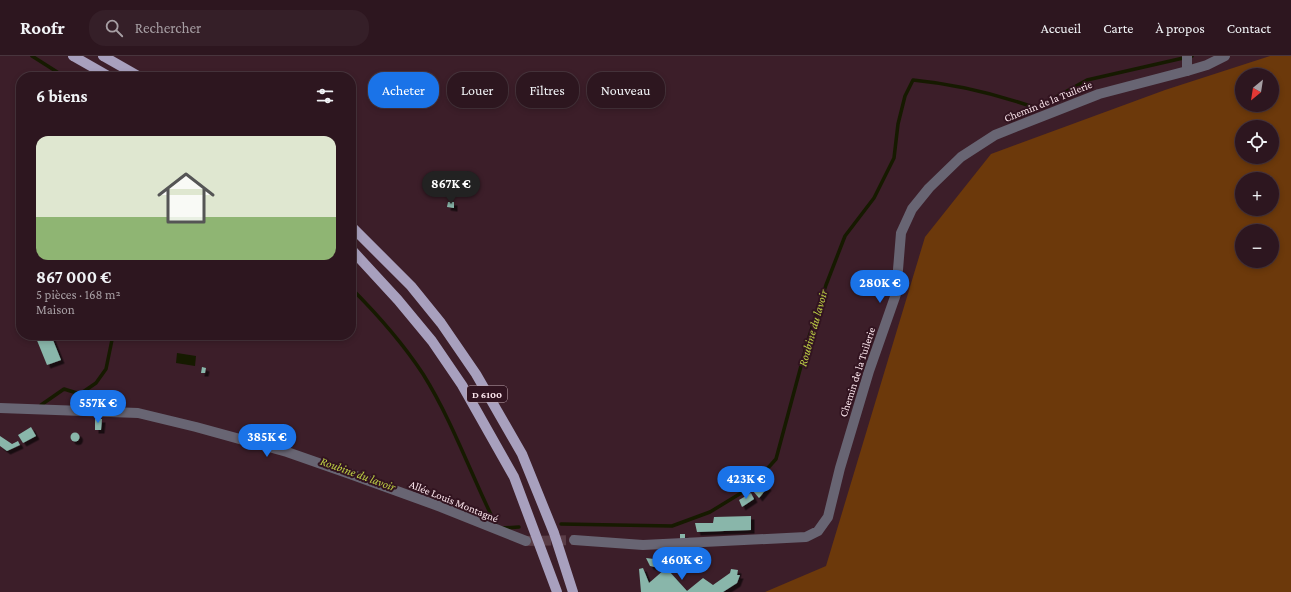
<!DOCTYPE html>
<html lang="fr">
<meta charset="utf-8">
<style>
:root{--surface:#2d161f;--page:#351f28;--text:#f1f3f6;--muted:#a79fa4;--line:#48353d;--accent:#1a73e8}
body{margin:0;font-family:"Crimson Pro",serif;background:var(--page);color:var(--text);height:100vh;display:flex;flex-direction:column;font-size:15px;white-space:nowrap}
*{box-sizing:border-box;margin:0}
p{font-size:13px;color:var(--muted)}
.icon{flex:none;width:22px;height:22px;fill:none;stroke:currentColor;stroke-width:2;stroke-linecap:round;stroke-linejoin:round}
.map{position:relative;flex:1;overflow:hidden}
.drawer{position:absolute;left:16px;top:16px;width:340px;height:268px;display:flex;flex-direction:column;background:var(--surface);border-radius:16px;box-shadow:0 2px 6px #0003,0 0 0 1px var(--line)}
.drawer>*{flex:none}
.banner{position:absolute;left:368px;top:16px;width:380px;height:36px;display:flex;gap:8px}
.needle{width:26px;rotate:210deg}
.controls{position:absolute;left:1235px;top:12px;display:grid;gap:8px}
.controls a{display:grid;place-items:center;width:44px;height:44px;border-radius:50%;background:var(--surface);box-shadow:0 2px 6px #0003,0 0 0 1px var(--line);font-size:20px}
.price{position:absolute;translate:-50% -34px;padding:0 9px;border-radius:14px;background:var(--accent);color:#fff;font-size:13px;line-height:26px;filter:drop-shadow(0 1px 2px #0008)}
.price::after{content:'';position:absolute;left:50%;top:24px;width:12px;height:9px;margin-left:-6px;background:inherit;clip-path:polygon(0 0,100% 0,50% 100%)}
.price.current{background:#222;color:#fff}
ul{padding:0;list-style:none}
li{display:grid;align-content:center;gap:8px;height:212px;padding:0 20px}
li span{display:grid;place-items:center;height:124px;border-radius:12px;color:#555}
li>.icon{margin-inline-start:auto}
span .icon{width:72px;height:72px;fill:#fffc;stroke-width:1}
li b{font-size:17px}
h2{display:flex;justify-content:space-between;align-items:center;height:48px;padding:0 20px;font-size:17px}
.pill{padding:0 14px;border-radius:16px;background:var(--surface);box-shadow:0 2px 6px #0003,0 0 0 1px var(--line);font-size:14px;line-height:36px}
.pill.current{background:var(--accent);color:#fff}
header{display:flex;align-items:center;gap:24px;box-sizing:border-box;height:56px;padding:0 20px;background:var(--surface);border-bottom:1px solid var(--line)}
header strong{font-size:19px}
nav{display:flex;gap:22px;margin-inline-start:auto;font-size:14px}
.search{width:280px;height:36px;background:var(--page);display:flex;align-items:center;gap:10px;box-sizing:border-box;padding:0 14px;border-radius:16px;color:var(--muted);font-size:15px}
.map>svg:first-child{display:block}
.green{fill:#6c390b;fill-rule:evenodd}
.water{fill:#161a00}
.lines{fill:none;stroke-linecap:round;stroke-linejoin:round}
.stream{stroke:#161a00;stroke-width:3.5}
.building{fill:#89b6aa;filter:url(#shadow)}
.street-tunnel{stroke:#593c46;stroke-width:10;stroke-dasharray:10 5;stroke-linecap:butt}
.street{stroke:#686573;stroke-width:10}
.primary{stroke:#a8a0be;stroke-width:10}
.labels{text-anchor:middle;stroke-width:4;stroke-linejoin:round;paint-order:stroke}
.shield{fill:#321420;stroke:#bfa7b0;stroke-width:1}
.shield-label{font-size:10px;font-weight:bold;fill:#fce6ed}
.street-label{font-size:11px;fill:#fce6ed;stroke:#321420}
.water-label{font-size:12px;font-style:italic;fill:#bfd245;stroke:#321420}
</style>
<header>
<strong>Roofr</strong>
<div class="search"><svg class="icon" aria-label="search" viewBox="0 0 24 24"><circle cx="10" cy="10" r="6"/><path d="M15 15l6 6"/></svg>Rechercher</div>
<nav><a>Accueil</a><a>Carte</a><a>À propos</a><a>Contact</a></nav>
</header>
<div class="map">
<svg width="1291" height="536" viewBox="0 0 1291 536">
<defs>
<filter id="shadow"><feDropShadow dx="3.5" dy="3.5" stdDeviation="0" flood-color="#0009"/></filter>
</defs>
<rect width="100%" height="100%" fill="#3c1e29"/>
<path class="green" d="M1270 0H1291V536H765L826 510 925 181 991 98 1165 34ZM1242 19H1272V49H1242ZM1242 71H1272V101H1242ZM1242 123H1272V153H1242ZM1242 175H1272V205H1242Z"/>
<path class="water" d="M177 297 196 300 195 310 176 307Z"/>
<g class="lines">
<g class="stream">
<path d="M32 0 65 21"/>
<path d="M351 232C378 259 402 286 423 318 453 366 471 419 496 469"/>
<path d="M41 349 64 333 80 338 96 327 106 313 113 279"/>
<path d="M244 379 283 390"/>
<path d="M561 468 672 470 710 456 751 431 776 403 808 284 826 229 845 180 874 142 894 102 898 68 905 40 913 24C955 28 996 38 1036 52L1087 24 1192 0"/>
<path d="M502 472 519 471"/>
</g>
</g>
<g class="building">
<path d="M448 146H454V152L447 151Z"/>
<path d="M44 279H51L61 304 47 309 36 282Z"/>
<path d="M202 311 206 312 205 317H201Z"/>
<path d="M95 363H102L101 374H95Z"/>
<path d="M31 371 36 380 23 387 18 379Z"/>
<circle cx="75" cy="381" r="4.5"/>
<path d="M0 380 12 388 18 385 20 389 7 395 0 390Z"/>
<path d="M762 425 768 431 759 442 753 435Z"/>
<path d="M751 437 754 443 742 451 739 444Z"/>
<path d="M751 460V474L697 476 695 467H713L714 461Z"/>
<rect x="680" y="478" width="5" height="5"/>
<path d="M646 502 670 505 668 514 687 535 703 522 713 529 730 517 731 513 738 514 737 519H740L737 527 723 536H641L639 513 643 512 649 527 665 513 650 510Z"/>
</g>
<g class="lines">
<path class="street-tunnel" d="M526 485 574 484"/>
<g class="street">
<path d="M1187 0V15"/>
<path d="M0 352 138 357 196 371 287 396 350 418 441 451 526 485"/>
<path d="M574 484 643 489 806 481 818 475 828 461 840 412 869 315 896 238 901 177 912 153 929 132 961 101 995 79 1099 38 1187 15 1207 9 1225 0"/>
</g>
<g class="primary">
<path d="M73 0 110 21"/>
<path d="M103 0 140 21"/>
<path d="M351 170 411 230 441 267 476 318 522 398 554 477 573 536"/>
<path d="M351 193 398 244 432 285 462 329 514 421 557 536"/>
</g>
</g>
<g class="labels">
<rect class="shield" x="467" y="330" width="40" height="16" rx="3"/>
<g class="shield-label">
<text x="487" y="342">D 6100</text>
</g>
<g class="street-label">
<text transform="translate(1048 45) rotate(-22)" y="4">Chemin de la Tuilerie</text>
<text transform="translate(857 316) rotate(-72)" y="4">Chemin de la Tuilerie</text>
<text transform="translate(454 445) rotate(22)" y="4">Allée Louis Montagné</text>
</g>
<g class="water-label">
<text transform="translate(813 272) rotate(-74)" y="4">Roubine du lavoir</text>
<text transform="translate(358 418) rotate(20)" y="4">Roubine du lavoir</text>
</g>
</g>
</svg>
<div class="controls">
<a><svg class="needle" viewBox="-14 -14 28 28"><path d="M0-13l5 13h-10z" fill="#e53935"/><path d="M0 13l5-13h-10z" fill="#a79fa4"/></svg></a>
<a><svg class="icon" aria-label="locate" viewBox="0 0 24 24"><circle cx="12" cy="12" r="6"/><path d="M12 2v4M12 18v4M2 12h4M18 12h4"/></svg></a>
<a>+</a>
<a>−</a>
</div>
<b class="price current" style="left:451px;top:149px">867K €</b>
<b class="price" style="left:880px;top:248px">280K €</b>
<b class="price" style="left:98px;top:368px">557K €</b>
<b class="price" style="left:267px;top:402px">385K €</b>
<b class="price" style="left:746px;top:444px">423K €</b>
<b class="price" style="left:682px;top:525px">460K €</b>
<div class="banner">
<a class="pill current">Acheter</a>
<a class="pill">Louer</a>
<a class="pill">Filtres</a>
<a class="pill">Nouveau</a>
</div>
<section class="drawer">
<h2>6 biens<svg class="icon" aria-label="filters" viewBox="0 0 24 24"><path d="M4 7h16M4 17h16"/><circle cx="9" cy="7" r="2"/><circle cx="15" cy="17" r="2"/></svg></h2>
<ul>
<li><span style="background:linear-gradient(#dfe7d0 65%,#8fb573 0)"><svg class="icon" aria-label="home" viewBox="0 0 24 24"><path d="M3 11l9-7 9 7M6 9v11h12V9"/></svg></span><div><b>867 000 €</b><p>5 pièces · 168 m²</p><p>Maison</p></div></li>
</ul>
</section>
</div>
